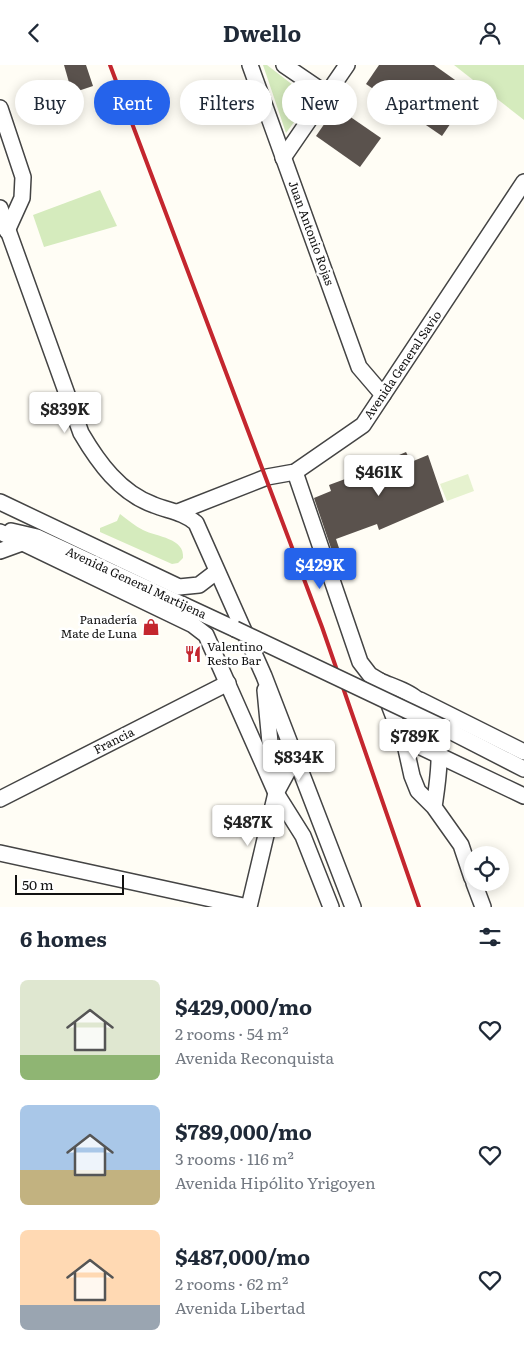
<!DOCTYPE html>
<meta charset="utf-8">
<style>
:root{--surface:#fff;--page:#f6f6f7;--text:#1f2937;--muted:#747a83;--accent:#2563eb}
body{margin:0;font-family:Literata,serif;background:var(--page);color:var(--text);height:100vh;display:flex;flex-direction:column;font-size:19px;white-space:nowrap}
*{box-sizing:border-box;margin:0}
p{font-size:16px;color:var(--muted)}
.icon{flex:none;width:28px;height:28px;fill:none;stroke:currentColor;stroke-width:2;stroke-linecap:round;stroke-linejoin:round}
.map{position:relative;height:842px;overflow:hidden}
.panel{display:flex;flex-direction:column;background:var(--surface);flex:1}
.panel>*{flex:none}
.hud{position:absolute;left:15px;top:15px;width:495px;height:45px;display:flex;gap:10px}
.buttons{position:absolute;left:464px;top:781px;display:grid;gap:10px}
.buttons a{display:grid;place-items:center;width:45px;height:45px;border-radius:50%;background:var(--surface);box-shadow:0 2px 12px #0003;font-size:25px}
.scale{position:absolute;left:15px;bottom:12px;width:109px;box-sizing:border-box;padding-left:5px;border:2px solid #111;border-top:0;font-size:14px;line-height:18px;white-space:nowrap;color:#111;-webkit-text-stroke:4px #fff;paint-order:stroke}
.price{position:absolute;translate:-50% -42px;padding:0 11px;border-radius:5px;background:#fff;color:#222;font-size:16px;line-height:32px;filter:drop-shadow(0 1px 2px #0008)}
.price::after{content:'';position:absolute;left:50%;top:30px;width:15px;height:11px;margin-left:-8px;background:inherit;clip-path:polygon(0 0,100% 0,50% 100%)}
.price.on{background:var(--accent);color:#fff}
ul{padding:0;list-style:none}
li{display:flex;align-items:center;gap:15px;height:125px;padding:0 20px}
li span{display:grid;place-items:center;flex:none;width:140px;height:100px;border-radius:8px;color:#555}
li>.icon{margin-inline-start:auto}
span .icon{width:60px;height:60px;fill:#fffc;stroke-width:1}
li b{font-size:21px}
h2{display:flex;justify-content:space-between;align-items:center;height:60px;padding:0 20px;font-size:21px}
.pill{padding:0 18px;border-radius:22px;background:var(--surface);box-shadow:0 2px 12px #0003;font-size:18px;line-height:45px}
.pill.on{background:var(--accent);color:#fff}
header{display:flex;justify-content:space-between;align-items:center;height:65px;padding:0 20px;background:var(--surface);font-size:22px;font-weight:700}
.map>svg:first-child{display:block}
.green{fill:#d5ebbd}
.pitch{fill:#e6f2cf}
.building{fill:#5a524d}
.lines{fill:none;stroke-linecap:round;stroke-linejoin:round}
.minor-casing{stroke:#444;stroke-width:18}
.minor{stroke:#fff;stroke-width:15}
.rail{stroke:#c4262e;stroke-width:4}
.minor-bridge-casing{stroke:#444;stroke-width:18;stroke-linecap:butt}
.minor-bridge{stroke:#fff;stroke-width:15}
.labels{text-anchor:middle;stroke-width:5;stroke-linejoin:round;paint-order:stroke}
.street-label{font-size:12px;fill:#111;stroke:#fff}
.poi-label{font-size:12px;fill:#111;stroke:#fff;text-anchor:end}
</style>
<header><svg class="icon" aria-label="back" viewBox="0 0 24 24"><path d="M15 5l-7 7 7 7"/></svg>Dwello<svg class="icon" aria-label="person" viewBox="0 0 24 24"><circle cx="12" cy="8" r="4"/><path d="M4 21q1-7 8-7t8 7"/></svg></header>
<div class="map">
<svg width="524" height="842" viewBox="0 0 524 842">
<rect width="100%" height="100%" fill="#fffdf5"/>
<g class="green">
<path d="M263 0H267L311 34 286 68Z"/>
<path d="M454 0H524V55Z"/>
<path d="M100 125 117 161 44 182 33 150Z"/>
<path d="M120 449C128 455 135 461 143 465 157 472 185 473 183 493L178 498 172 499 100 467V463L117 456Z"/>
</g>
<path class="pitch" d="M468 409 474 426 447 436 440 419Z"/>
<g class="building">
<path d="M64 0H86L93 21 72 28Z"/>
<path d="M379 0H434L472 27 442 71 366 19Z"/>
<path d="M336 42 381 73 360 102 316 71Z"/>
<path d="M406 387 411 397 428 390 444 437 379 465 377 459 336 474 339 483 332 486 314 433 331 426 329 420 391 397 390 394Z"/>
</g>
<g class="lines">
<g class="minor-casing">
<g id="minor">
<path d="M250 0 359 302 383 330"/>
<path d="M284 0 328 30"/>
<path d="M0 43 23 112 22 133 7 166"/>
<path d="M283 93 347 0"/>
<path d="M0 143 81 368C98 397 120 428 154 440 169 446 183 447 196 458L264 611 353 842"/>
<path d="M295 407 360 597 370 610 380 616"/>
<path d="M0 437 179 522 199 520 216 507"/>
<path d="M178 447 267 412 295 407 363 360 524 117"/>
<path d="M11 466 37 472 235 564"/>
<path d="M0 467 193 560 206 570 276 728 303 771 331 842"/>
<path d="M0 486 22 478"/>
<path d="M265 625 273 709"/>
<path d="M420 635 524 687"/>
<path d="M446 664 524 704"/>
<path d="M402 673 524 731"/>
<path d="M0 734 228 618"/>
<path d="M434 742C439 707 448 661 418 635 409 626 391 621 380 616L406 684 412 711 418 726 434 742 461 780 472 813"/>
<path d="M0 788 248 842"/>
<path d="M474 818 483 842"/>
<path d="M249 842 276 728 296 691"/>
</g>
</g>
<use href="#minor" class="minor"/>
<path class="rail" d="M110 0 322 562 419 842"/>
<g class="minor-bridge-casing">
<path id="minor-bridge" d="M235 564 446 664"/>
</g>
<use href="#minor-bridge" class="minor-bridge"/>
</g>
<defs>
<g id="shop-bare" transform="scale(1.35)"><path d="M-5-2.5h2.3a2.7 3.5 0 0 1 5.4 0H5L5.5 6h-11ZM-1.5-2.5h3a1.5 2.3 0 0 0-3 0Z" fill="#c4262e" stroke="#fff" stroke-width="2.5" paint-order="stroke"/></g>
<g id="restaurant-bare" transform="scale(1.35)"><path d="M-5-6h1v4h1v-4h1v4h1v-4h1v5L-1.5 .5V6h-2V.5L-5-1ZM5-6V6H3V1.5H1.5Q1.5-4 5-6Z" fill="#c4262e" stroke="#fff" stroke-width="2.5" paint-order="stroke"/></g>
</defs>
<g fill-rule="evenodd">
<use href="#shop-bare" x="151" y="562"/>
<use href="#restaurant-bare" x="193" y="589"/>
</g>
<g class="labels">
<g class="street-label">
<text transform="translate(311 168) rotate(70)" y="4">Juan Antonio Rojas</text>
<text transform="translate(403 300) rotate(-56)" y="4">Avenida General Savio</text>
<text transform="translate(136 518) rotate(25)" y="4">Avenida General Martijena</text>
<text transform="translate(114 676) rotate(-27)" y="4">Francia</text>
</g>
<g class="poi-label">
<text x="137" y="559">Panadería<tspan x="137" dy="14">Mate de Luna</tspan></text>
<text x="207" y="586" text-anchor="start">Valentino<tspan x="207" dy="14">Resto Bar</tspan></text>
</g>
</g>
</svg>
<div class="buttons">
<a><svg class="icon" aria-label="locate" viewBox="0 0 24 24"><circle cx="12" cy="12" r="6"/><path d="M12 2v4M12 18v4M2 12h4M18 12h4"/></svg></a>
</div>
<div class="scale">50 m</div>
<b class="price" style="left:65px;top:369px">$839K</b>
<b class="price" style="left:379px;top:432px">$461K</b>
<b class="price on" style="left:320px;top:525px">$429K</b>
<b class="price" style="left:415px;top:696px">$789K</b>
<b class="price" style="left:299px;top:717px">$834K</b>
<b class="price" style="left:248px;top:782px">$487K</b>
<div class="hud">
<a class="pill">Buy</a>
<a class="pill on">Rent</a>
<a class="pill">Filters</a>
<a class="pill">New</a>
<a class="pill">Apartment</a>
</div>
</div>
<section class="panel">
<h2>6 homes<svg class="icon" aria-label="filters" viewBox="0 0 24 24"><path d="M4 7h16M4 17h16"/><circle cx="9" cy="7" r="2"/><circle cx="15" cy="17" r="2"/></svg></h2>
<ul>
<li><span style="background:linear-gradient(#dfe7d0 75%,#8fb573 0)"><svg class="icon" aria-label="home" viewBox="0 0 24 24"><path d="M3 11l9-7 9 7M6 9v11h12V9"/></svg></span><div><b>$429,000/mo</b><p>2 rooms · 54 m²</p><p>Avenida Reconquista</p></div><svg class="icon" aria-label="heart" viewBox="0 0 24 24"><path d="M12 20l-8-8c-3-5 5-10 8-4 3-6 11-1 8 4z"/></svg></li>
<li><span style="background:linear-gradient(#a9c7e8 65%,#c2b280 0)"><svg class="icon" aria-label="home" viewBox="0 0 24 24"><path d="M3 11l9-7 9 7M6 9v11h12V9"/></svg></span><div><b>$789,000/mo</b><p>3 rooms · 116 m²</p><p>Avenida Hipólito Yrigoyen</p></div><svg class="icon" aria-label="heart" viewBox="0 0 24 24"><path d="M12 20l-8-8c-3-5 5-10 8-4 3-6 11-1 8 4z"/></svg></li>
<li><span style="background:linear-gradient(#ffd9b3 75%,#9aa5b1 0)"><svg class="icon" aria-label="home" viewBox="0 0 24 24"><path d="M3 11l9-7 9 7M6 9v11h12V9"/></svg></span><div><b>$487,000/mo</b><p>2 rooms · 62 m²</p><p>Avenida Libertad</p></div><svg class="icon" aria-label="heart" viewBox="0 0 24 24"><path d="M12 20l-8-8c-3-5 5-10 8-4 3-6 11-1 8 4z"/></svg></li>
</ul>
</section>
